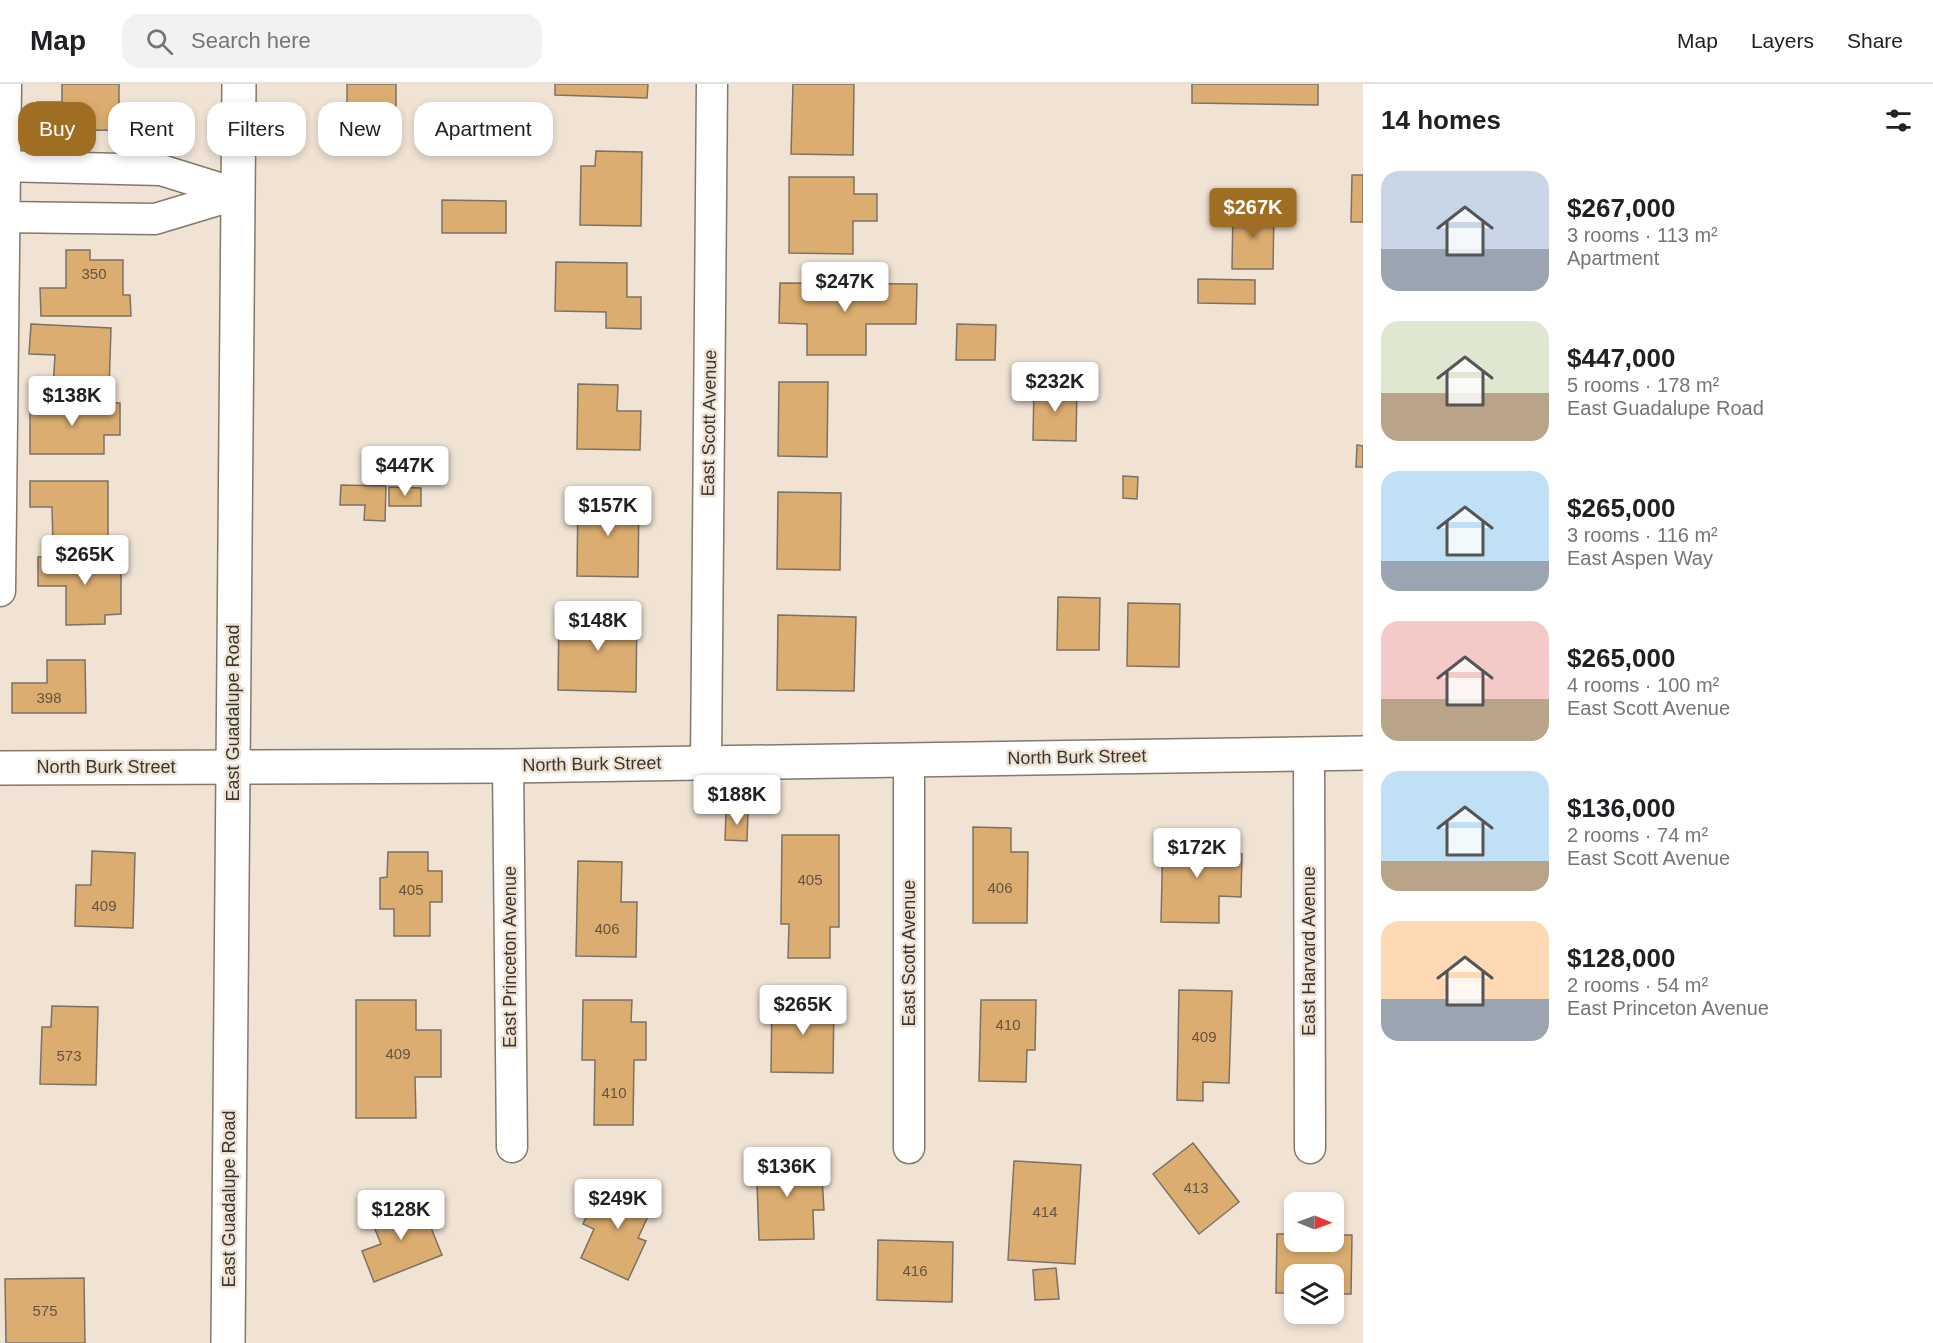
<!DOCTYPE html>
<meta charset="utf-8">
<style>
:root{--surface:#fff;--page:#f2f2f2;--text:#202124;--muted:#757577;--line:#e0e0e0;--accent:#a06e23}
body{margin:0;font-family:Arial,sans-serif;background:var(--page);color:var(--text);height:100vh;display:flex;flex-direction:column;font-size:22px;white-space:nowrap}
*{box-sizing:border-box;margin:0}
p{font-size:20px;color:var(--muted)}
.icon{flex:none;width:33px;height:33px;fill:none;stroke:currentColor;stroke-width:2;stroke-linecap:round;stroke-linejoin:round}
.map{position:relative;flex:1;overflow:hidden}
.side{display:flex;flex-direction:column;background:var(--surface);width:570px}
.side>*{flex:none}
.hud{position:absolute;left:18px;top:18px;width:570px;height:54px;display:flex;gap:12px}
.needle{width:39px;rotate:91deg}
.buttons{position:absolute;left:1284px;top:1108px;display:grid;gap:12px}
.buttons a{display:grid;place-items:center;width:60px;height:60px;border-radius:12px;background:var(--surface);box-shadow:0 3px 9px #0003;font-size:30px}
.price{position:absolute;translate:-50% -51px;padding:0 14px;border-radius:6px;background:#fff;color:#222;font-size:20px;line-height:39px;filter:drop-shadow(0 2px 3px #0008)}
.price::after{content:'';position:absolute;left:50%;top:36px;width:18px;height:14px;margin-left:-9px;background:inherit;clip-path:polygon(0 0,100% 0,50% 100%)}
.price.on{background:var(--accent);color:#fff}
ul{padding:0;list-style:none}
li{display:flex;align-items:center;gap:18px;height:150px;padding:0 18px}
li span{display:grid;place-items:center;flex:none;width:168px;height:120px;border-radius:18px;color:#555}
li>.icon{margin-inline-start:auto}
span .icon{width:72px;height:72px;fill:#fffc;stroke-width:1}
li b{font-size:26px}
h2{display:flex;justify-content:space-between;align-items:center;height:72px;padding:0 18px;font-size:26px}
.pill{padding:0 21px;border-radius:18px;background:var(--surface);box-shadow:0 3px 9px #0003;font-size:21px;line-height:54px}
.pill.on{background:var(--accent);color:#fff}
header{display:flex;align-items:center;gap:36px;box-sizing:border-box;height:84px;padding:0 30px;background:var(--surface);border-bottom:2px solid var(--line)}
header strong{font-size:28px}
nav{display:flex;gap:33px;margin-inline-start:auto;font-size:21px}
.search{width:420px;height:54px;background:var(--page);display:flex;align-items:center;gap:15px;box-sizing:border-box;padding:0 21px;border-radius:18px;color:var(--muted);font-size:22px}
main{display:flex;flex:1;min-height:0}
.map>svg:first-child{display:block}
.building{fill:#dcad70;stroke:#7c7164;stroke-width:1.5}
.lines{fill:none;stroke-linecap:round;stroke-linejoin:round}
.street-casing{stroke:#83786a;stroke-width:33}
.secondary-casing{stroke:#83786a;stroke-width:36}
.street{stroke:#fff;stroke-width:30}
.secondary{stroke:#fff;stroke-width:33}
.labels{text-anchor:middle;stroke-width:5;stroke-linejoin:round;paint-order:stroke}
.number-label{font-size:15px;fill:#635440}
.street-label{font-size:18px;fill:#3b3630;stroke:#f0e3d4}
</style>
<header>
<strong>Map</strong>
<div class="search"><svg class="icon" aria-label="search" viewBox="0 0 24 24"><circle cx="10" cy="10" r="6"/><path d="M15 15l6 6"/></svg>Search here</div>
<nav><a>Map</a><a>Layers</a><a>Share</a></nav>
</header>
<main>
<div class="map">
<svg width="1363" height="1259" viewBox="0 0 1363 1259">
<rect width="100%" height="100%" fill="#f0e3d4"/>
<g class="building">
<path d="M62 0H119V46L37 47V18H62Z"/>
<path d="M347 0H396V22L347 21Z"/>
<path d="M555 0H648L647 14 555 11Z"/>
<path d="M793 0H854L853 71 791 70Z"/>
<path d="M1192 0H1318V21L1192 19Z"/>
<path d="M596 67 642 68 641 142 580 141 581 82H595Z"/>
<path d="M1352 91H1363V138H1351Z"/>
<path d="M789 93H854V110H877V137H853V170L789 169Z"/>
<path d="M442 116 506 117V149H442Z"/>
<path d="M1233 125 1274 126 1273 185H1232Z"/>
<path d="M66 166H90V176H123V211H130L131 232H41L40 204H66Z"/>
<path d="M556 178 627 179V213H641V245L606 244V228L555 227Z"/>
<path d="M1198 195 1255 196V220L1198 219Z"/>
<path d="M780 199 917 200 916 240H866V271H807V240L779 239Z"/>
<path d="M31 240 111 244 109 306 53 304 55 271 29 270Z"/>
<path d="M957 240 996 241 995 276H956Z"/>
<path d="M779 298H828L827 373 778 372Z"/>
<path d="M578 300 618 301 617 327H641L640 366 577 365Z"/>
<path d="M1034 300 1077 301 1076 357 1033 356Z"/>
<path d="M30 319H120V351H104V370H30Z"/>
<path d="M1357 361 1363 362V383H1356Z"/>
<path d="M1123 392 1138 393 1137 415 1123 414Z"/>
<path d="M30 397H108V458L53 459 52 423H30Z"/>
<path d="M341 401 386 402 385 437 364 436 365 421H340Z"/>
<path d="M389 403 421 404V422H389Z"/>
<path d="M778 408 841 409 840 486 777 485Z"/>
<path d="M578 413 639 414 638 493 577 492Z"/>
<path d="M38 473H121V530L105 531V540L66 541V502H38Z"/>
<path d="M1058 513 1100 514 1099 566H1057Z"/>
<path d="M1128 519 1180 520 1179 583 1127 582Z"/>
<path d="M559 527 637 529 636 608 558 606Z"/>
<path d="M778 531 856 533 854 607 777 606Z"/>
<path d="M47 576H85L86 629H12V599H47Z"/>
<path d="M726 728H748L747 757 725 756Z"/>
<path d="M973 743 1011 744V768H1028L1027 839H973Z"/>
<path d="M782 751H839V843H830V874H788L789 840H781Z"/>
<path d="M1163 751 1218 752V769L1242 770 1241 813 1219 812V839L1161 838Z"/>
<path d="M92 767 135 769 133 844 75 842 76 801H91Z"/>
<path d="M388 768H428V787H442V818H430V852H394V825H380V794L387 793Z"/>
<path d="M578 777 622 778 621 818H637L636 873 576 872Z"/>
<path d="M1179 906 1232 907 1229 999 1203 998V1017L1177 1016Z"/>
<path d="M772 915 834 916 833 989 771 988Z"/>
<path d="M356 916H416V946H441V993H415L416 1034H356Z"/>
<path d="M583 916H632L631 938H646V976H634L633 1041H594L595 976H582Z"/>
<path d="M981 916H1036L1035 966H1027L1026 998 979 997Z"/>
<path d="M52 922 98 923 96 1001 40 1000 42 943H51Z"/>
<path d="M1193 1059 1239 1118 1199 1150 1153 1090Z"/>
<path d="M803 1070 804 1094 822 1093 824 1126H813L814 1155 759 1156 756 1072Z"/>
<path d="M1014 1077 1081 1081 1075 1180 1008 1176Z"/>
<path d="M619 1098 656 1115 638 1154 646 1157 628 1196 581 1174 594 1145 583 1140 596 1112 610 1118Z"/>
<path d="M419 1114 442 1171 374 1198 362 1167 381 1160 370 1133Z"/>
<path d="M1277 1150H1294V1158H1334V1151H1352L1351 1210H1334V1191H1294V1209H1276Z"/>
<path d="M878 1156 953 1158 952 1218 877 1216Z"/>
<path d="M1056 1184 1059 1215 1035 1216 1033 1186Z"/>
<path d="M84 1194 85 1259H6L5 1195Z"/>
</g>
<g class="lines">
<g class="street-casing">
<g id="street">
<path d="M0 82 161 86 238 110"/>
<path d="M0 133 155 135 238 110"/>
<path d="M0 507 6 0"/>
<path d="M1309 670 1310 1064"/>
<path d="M909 675V1064"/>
<path d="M706 679 712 0"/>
<path d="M508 682 512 1063"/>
</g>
</g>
<g class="secondary-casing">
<g id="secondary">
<path d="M0 684 508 682 1363 669"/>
<path d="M228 1259 239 0"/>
</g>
</g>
<use href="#street" class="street"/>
<use href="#secondary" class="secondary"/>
</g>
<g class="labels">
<g class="number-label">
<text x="94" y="195">350</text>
<text x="49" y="619">398</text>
<text x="810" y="801">405</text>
<text x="1000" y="809">406</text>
<text x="411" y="811">405</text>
<text x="104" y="827">409</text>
<text x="607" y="850">406</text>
<text x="1008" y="946">410</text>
<text x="1204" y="958">409</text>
<text x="398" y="975">409</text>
<text x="69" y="977">573</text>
<text x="614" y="1014">410</text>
<text x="1196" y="1109">413</text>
<text x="1045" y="1133">414</text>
<text x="915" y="1192">416</text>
<text x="45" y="1232">575</text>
</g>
<g class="street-label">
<text transform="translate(709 339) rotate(-89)" y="6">East Scott Avenue</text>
<text transform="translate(233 629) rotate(-90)" y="6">East Guadalupe Road</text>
<text transform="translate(1077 673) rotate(-1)" y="6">North Burk Street</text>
<text transform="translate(592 680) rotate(-1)" y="6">North Burk Street</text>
<text x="106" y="689">North Burk Street</text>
<text transform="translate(1309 867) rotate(-90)" y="6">East Harvard Avenue</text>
<text transform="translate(909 869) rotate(-90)" y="6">East Scott Avenue</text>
<text transform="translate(510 873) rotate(-90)" y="6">East Princeton Avenue</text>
<text transform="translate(229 1115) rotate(-90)" y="6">East Guadalupe Road</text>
</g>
</g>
</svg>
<div class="buttons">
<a><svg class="needle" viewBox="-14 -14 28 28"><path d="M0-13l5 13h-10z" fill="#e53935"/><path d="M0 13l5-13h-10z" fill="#757577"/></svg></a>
<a><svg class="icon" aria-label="layers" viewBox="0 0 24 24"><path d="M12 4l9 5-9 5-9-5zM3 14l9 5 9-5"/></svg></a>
</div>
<b class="price on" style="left:1253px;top:155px">$267K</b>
<b class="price" style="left:845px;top:229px">$247K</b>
<b class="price" style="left:1055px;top:329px">$232K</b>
<b class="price" style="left:72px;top:343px">$138K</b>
<b class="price" style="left:405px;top:413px">$447K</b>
<b class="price" style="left:608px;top:453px">$157K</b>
<b class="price" style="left:85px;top:502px">$265K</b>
<b class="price" style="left:598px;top:568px">$148K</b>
<b class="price" style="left:737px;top:742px">$188K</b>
<b class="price" style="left:1197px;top:795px">$172K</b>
<b class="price" style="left:803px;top:952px">$265K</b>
<b class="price" style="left:787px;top:1114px">$136K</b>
<b class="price" style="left:618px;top:1146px">$249K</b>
<b class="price" style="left:401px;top:1157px">$128K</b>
<div class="hud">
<a class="pill on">Buy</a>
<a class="pill">Rent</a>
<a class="pill">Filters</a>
<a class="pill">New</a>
<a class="pill">Apartment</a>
</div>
</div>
<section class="side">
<h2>14 homes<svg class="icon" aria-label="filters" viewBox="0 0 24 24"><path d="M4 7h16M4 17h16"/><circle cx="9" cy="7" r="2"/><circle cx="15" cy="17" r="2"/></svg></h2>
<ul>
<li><span style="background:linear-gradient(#c9d6e8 65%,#9aa5b1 0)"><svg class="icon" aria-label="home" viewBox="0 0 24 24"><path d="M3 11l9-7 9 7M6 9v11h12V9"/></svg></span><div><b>$267,000</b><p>3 rooms · 113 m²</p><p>Apartment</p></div></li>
<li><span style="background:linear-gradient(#dfe7d0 60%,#b9a48a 0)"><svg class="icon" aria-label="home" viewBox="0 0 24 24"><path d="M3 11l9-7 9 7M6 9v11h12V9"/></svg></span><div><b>$447,000</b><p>5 rooms · 178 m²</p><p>East Guadalupe Road</p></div></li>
<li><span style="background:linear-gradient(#bfe0f5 75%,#9aa5b1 0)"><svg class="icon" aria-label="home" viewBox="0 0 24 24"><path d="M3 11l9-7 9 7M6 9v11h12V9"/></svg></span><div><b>$265,000</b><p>3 rooms · 116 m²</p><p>East Aspen Way</p></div></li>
<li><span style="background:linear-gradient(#f6c9c9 65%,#b9a48a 0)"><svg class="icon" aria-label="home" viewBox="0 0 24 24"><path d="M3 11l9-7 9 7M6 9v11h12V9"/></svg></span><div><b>$265,000</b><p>4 rooms · 100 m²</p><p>East Scott Avenue</p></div></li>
<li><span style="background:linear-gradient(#bfe0f5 75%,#b9a48a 0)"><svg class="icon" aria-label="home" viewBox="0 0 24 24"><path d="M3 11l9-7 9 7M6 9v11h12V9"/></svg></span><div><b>$136,000</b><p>2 rooms · 74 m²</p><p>East Scott Avenue</p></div></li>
<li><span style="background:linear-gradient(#ffd9b3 65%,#9aa5b1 0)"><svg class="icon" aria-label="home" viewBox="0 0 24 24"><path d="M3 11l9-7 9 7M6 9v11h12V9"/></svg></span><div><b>$128,000</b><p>2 rooms · 54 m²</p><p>East Princeton Avenue</p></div></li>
</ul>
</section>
</main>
